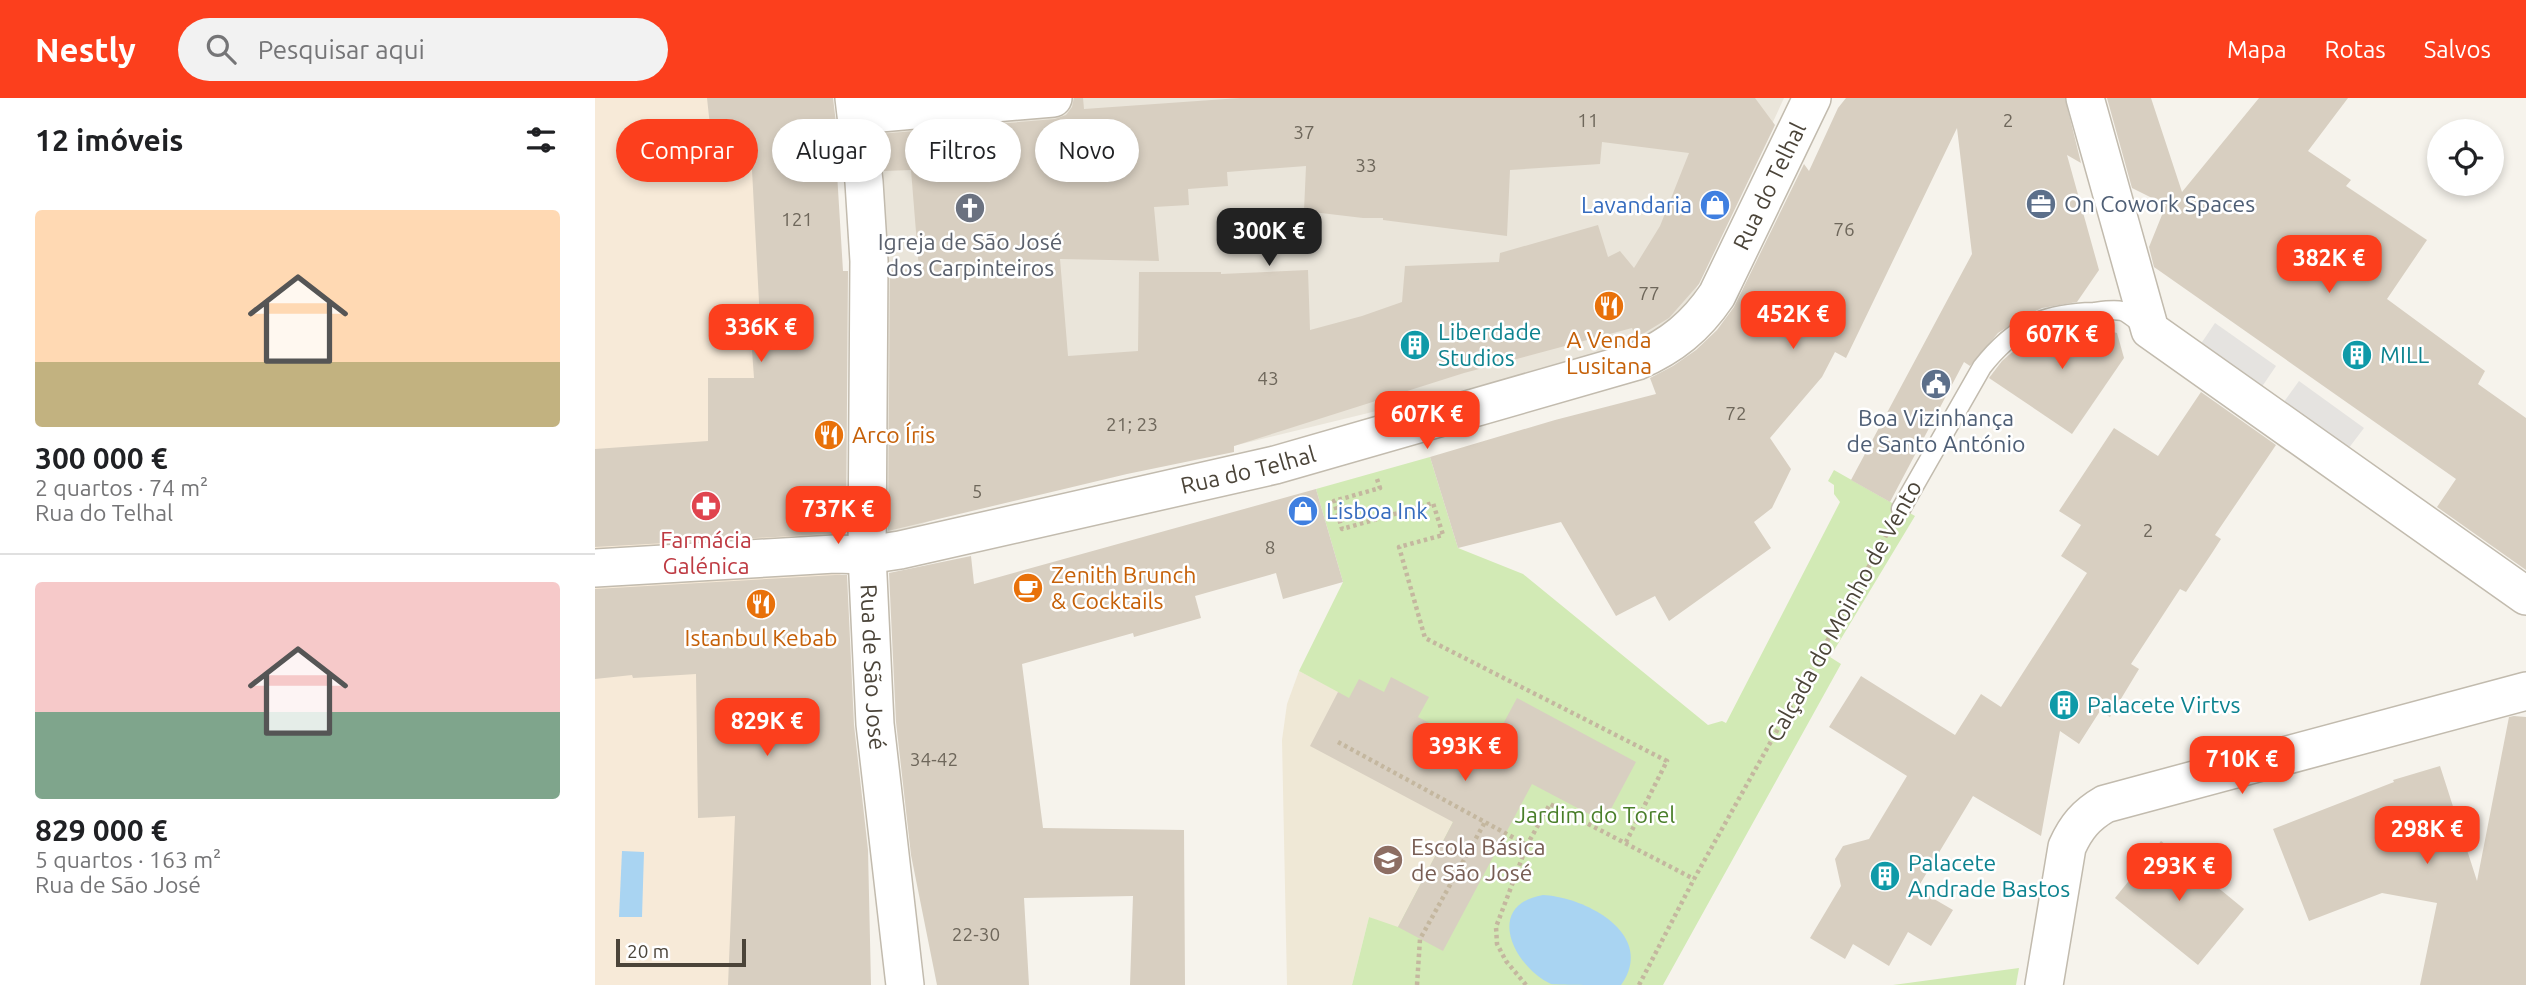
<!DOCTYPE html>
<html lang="pt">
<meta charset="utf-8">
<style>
:root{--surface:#fff;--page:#f2f2f2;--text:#202124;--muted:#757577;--line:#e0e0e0;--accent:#fc3f1d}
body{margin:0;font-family:Ubuntu,sans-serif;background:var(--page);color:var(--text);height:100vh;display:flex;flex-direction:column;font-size:26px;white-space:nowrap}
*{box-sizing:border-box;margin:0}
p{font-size:23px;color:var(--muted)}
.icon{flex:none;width:38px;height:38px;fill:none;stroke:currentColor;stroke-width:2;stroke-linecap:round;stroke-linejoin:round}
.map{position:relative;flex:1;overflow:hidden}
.sheet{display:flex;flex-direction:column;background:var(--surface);width:595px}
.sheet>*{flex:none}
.banner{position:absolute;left:21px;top:21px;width:665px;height:63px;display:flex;gap:14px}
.controls{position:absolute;left:1832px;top:21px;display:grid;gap:14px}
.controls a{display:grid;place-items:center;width:77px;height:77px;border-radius:50%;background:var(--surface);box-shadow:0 4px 10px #0003;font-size:35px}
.scale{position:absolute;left:21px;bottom:18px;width:130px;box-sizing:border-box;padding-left:7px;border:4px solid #4b4439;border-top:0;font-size:19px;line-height:24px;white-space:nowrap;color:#4b4439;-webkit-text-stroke:5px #fff;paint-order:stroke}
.price{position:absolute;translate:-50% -60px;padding:0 16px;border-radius:14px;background:var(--accent);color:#fff;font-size:23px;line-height:46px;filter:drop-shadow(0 2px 4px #0008)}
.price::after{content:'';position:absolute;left:50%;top:42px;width:21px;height:16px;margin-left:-10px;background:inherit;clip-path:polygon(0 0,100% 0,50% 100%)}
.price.active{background:#222;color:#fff}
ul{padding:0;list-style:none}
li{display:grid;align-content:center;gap:14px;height:371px;padding:0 35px}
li+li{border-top:2px solid var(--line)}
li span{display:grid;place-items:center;height:217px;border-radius:7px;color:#555}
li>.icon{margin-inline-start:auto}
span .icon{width:126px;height:126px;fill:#fffc;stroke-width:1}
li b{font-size:30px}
h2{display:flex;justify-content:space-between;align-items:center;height:84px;padding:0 35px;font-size:30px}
.chip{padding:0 24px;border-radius:32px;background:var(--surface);box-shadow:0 4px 10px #0003;font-size:24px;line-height:63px}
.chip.active{background:var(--accent);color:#fff}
header{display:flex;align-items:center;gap:42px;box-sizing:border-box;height:98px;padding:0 35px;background:var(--accent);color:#fff}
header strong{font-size:33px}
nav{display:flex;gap:38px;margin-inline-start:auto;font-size:24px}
.search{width:490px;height:63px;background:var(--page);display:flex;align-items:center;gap:18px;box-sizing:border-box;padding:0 24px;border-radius:38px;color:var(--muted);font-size:26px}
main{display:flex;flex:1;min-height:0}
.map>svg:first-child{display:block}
.residential{fill:#eae5da}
.commercial{fill:#f7ead8}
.education{fill:#efe8d6}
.green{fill:#d2eab5}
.parking{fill:#e5e3e0}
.water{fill:#a9d4f2}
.building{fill:#d8cfc1;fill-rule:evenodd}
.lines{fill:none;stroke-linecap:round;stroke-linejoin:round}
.lane-casing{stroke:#c2bbae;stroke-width:21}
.street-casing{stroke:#c2bbae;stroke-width:40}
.path{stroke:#c4b79f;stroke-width:4.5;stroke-dasharray:3.5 3.5;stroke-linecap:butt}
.lane{stroke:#fff;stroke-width:18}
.street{stroke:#fff;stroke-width:37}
.labels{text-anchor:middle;stroke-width:5;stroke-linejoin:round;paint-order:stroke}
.number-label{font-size:19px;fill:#6e675b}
.street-label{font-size:23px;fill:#4b4439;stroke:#fff}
.service-label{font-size:23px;fill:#4e5e75;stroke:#fff;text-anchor:start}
.shop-label{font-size:23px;fill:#366cbe;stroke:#fff;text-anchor:end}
.worship-label{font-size:23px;fill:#5b616d;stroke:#fff}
.culture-label{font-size:23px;fill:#0d838f;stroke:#fff;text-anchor:start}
.food-label{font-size:23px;fill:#c56008;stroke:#fff}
.health-label{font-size:23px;fill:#be3a42;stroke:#fff}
.park-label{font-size:23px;fill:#4a7f2a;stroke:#fff}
.education-label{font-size:23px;fill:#785e54;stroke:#fff;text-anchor:start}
</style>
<header>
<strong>Nestly</strong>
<div class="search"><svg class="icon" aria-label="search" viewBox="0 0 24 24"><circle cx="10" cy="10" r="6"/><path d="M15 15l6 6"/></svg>Pesquisar aqui</div>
<nav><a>Mapa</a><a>Rotas</a><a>Salvos</a></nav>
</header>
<main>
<section class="sheet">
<h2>12 imóveis<svg class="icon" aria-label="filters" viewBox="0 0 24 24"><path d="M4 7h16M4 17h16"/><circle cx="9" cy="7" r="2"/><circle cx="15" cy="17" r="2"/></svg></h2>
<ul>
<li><span style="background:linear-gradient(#ffd9b3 70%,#c2b280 0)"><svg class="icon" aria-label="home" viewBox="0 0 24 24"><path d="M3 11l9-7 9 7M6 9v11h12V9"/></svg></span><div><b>300 000 €</b><p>2 quartos · 74 m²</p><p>Rua do Telhal</p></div></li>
<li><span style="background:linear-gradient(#f6c9c9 60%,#7fa58c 0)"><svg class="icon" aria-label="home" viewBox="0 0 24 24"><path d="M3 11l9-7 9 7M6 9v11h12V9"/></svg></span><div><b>829 000 €</b><p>5 quartos · 163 m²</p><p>Rua de São José</p></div></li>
</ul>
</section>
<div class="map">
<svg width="1931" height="887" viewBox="0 0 1931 887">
<rect width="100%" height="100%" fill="#f6f3ec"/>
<path class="residential" d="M267 0H1189L1095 204 1043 249 340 421 284 443Z"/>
<path class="commercial" d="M0 0H236L238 14 246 450 237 860 276 887H0Z"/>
<path class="education" d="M704 573 754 599 892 656 848 853 774 819 757 887H692L687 642 692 606Z"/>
<g class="green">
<path d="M835 359 863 450 928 476 1113 627 1127 623 1131 625 1245 404 1239 396V387L1233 383 1239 372 1320 418 1235 559 1246 566 1068 887H757L774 819 803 829 858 724 743 594 704 573 748 484 721 391Z"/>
<path d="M1424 870 1421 887H1298Z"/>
</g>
<g class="parking">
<path d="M1620 225 1681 268 1664 293 1603 250Z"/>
<path d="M1704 283 1769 330 1750 355 1686 308Z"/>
</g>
<g class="water">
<path d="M27 753 49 754 47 819H24Z"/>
<path d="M948 797C990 799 1062 836 1026 887 1011 887 967 887 956 886 918 868 889 807 948 797Z"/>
</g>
<g class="building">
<path d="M112 0H238L247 75H242L248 173H253L251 435 0 449V351L113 343V280H159L155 224 165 223 157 72H146L142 33 116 37Z"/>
<path d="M479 0H488L489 11 645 0H1160L1180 27 1104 186 1074 220 1041 240 1037 230 869 275 639 348V354L532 376 293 433 295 172 324 171 316 72 289 73 284 36 460 21 471 17 477 9ZM1007 44 1094 55 1065 128 1039 170 1025 153 1013 159 1003 127 905 155 904 164 810 168 807 204 767 218 715 232 713 172 626 176V174H544L543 253 473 258 465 161 564 163 559 109 594 107 593 91 633 88 632 74 711 68 709 113 768 120H788V122L912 138 915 72 1005 66Z"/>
<path d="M1251 0H1470L1486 65 1472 57 1504 172 1482 204 1447 210 1431 217 1403 235 1375 268 1369 264 1295 404 1256 382 1377 156 1362 30 1251 260 1240 254 1227 279 1175 340 1196 371 1177 410 1159 424 1176 450 1074 523 1060 498 1021 518 966 424 863 450 835 359 960 322 1061 296 1055 280 1078 268 1101 252 1122 232 1139 209 1209 66 1214 73 1243 10Z"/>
<path d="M1512 0H1556L1587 94 1664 0H1753L1713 53 1756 82 1751 88 1832 142 1792 201 1890 273 1883 286 1931 320V472L1842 409 1861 381 1559 169 1554 149 1571 107 1537 90Z"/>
<path d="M1488 226 1522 235 1529 260 1477 336 1394 280 1407 263 1430 243 1454 232Z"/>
<path d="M1606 294 1681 347 1620 437 1626 441 1617 455 1591 494 1585 491 1536 566 1544 571 1515 619 1505 613 1484 646 1465 633 1446 738 1378 698 1322 791 1358 812 1336 848 1313 834 1294 868 1258 846 1250 861 1215 840 1246 788 1240 761 1248 748 1274 741 1312 678 1234 629 1266 578 1360 637 1386 596 1406 609 1492 475 1466 458 1486 427 1464 413 1519 330 1563 358Z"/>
<path d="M721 391 748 484 688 501 681 475 600 498 606 520 539 539 538 535 427 566 448 730 589 732 590 887H535L538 798 429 800 434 887H342L316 757 301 624 294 475 376 458 379 486Z"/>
<path d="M240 477H252L259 627 273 752 276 887H133L140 718 103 720 101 576 38 580 37 577 0 581V491Z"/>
<path d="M796 579 834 599 823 619 892 656 922 600 1041 664 1009 724 937 686 848 853 803 829 858 724 715 648 743 594 754 600 764 581 789 594Z"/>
<path d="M1919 618 1931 619V887H1825L1842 805 1787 795 1714 823 1678 731 1799 684 1798 682 1845 668 1882 783 1914 619Z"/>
<path d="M1566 743 1649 811 1603 867 1520 800Z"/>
</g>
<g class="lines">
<g class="lane-casing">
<path id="lane" d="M1306 411 1387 269C1419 228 1449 215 1499 214 1507 213 1519 211 1527 213 1534 215 1543 224 1549 228"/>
</g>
<g class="street-casing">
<g id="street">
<path id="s1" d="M259 0 269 84 274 163 272 457 280 626 310 887"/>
<path d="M1490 0 1555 232 1931 498"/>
<path d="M262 17 458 0"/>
<path id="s2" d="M0 470 240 456 272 457 305 452 680 367 1042 263C1077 248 1101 228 1122 197L1217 0"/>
<path d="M1449 887 1472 749C1481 729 1491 717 1510 706L1931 593"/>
</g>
</g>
<g class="path">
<path d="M782 381 785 390 739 403 747 431 838 405 848 437 804 449 830 540 1072 663 1031 744"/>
<path d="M743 644 932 747"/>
<path d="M822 887 825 841 890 724"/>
<path d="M931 887 911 863 902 846 901 829 932 747 955 706 1099 781"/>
<path d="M1044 887 1099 781 1292 436"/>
</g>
<use href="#lane" class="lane"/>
<use href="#street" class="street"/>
</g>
<defs>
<g id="office-disc" transform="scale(1.575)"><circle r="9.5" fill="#5c6f8a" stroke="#fff"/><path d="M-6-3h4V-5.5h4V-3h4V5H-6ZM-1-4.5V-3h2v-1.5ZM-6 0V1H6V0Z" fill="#fff"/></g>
<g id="shop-disc" transform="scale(1.575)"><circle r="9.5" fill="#3f7fe0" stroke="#fff"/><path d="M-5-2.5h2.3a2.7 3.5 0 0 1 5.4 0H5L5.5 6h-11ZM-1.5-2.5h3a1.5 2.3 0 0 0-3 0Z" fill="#fff"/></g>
<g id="church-disc" transform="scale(1.575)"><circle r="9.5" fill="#6b7280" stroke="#fff"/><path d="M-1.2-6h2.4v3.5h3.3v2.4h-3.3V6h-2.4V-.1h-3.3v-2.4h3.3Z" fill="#fff"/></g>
<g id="restaurant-disc" transform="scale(1.575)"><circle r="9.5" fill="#e8710a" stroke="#fff"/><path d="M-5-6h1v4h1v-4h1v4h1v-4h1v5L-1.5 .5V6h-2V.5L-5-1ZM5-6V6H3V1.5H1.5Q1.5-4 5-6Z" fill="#fff"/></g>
<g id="building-disc" transform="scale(1.575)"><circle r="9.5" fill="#0f9aa8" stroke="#fff"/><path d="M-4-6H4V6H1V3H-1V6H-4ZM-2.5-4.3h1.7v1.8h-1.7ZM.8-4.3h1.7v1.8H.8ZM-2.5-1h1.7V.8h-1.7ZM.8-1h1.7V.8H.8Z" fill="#fff"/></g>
<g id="civic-disc" transform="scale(1.575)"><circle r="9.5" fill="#5c6f8a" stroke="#fff"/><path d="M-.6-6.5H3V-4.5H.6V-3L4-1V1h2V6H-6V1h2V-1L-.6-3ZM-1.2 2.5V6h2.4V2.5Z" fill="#fff"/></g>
<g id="pharmacy-disc" transform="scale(1.575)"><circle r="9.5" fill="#e0444e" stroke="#fff"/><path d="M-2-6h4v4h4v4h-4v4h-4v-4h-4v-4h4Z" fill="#fff"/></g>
<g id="cafe-disc" transform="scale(1.575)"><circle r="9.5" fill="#e8710a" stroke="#fff"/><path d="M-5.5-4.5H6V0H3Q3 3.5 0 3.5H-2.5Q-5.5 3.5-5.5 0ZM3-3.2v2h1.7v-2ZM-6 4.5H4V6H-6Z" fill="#fff"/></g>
<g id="school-disc" transform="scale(1.575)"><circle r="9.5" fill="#8d6e63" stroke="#fff"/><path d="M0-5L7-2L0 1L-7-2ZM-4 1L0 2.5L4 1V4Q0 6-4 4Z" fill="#fff"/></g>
</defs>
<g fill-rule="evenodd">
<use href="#office-disc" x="1446" y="106"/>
<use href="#shop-disc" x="1120" y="107"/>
<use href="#church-disc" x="375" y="110"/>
<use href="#restaurant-disc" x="1014" y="208"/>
<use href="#building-disc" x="820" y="247"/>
<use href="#building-disc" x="1762" y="257"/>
<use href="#civic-disc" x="1341" y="286"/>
<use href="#restaurant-disc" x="234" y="337"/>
<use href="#pharmacy-disc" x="111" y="408"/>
<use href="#shop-disc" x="708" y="413"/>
<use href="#cafe-disc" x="433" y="490"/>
<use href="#restaurant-disc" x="166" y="506"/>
<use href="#building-disc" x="1469" y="607"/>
<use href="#school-disc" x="793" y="762"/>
<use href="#building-disc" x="1290" y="778"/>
</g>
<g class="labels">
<g class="number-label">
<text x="993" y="29">11</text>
<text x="1413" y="29">2</text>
<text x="709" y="41">37</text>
<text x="771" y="74">33</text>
<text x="202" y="128">121</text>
<text x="1249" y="138">76</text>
<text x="1054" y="202">77</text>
<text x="673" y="287">43</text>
<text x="1141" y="322">72</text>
<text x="537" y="333">21; 23</text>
<text x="382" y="400">5</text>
<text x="1553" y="439">2</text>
<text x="675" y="456">8</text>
<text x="339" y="668">34-42</text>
<text x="381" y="843">22-30</text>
</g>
<g class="street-label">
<text dy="8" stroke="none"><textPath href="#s2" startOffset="1293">Rua do Telhal</textPath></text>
<text dy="8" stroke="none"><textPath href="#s2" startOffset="663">Rua do Telhal</textPath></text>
<text transform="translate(1249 513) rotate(-61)" y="8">Calçada do Moinho de Vento</text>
<text dy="8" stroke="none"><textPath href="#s1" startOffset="570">Rua de São José</textPath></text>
</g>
<g class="service-label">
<text x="1469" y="114">On Cowork Spaces</text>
<text x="1341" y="328" text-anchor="middle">Boa Vizinhança<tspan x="1341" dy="26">de Santo António</tspan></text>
</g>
<g class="shop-label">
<text x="1097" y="115">Lavandaria</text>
<text x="731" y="421" text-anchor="start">Lisboa Ink</text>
</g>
<g class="worship-label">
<text x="375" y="152">Igreja de São José<tspan x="375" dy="26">dos Carpinteiros</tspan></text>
</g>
<g class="culture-label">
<text x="843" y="242">Liberdade<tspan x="843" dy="26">Studios</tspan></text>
<text x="1785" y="265">MILL</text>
<text x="1492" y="615">Palacete Virtvs</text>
<text x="1313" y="773">Palacete<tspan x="1313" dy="26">Andrade Bastos</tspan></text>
</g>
<g class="food-label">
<text x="1014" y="250">A Venda<tspan x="1014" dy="26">Lusitana</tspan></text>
<text x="257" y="345" text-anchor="start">Arco Íris</text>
<text x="456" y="485" text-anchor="start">Zenith Brunch<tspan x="456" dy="26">&amp; Cocktails</tspan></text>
<text x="166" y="548">Istanbul Kebab</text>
</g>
<g class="health-label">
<text x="111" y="450">Farmácia<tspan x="111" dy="26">Galénica</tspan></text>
</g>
<g class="park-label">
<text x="1000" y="725">Jardim do Torel</text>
</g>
<g class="education-label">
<text x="816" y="757">Escola Básica<tspan x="816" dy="26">de São José</tspan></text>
</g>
</g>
</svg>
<div class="controls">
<a><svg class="icon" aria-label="locate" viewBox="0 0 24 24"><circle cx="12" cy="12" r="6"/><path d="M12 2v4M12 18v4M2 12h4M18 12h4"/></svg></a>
</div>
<div class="scale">20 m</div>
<b class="price active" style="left:674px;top:170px">300K €</b>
<b class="price" style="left:1734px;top:197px">382K €</b>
<b class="price" style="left:1198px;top:253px">452K €</b>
<b class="price" style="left:166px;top:266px">336K €</b>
<b class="price" style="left:1467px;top:273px">607K €</b>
<b class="price" style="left:832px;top:353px">607K €</b>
<b class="price" style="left:243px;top:448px">737K €</b>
<b class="price" style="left:172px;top:660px">829K €</b>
<b class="price" style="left:870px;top:685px">393K €</b>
<b class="price" style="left:1647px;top:698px">710K €</b>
<b class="price" style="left:1832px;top:768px">298K €</b>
<b class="price" style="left:1584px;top:805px">293K €</b>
<div class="banner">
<a class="chip active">Comprar</a>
<a class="chip">Alugar</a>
<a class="chip">Filtros</a>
<a class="chip">Novo</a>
</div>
</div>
</main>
